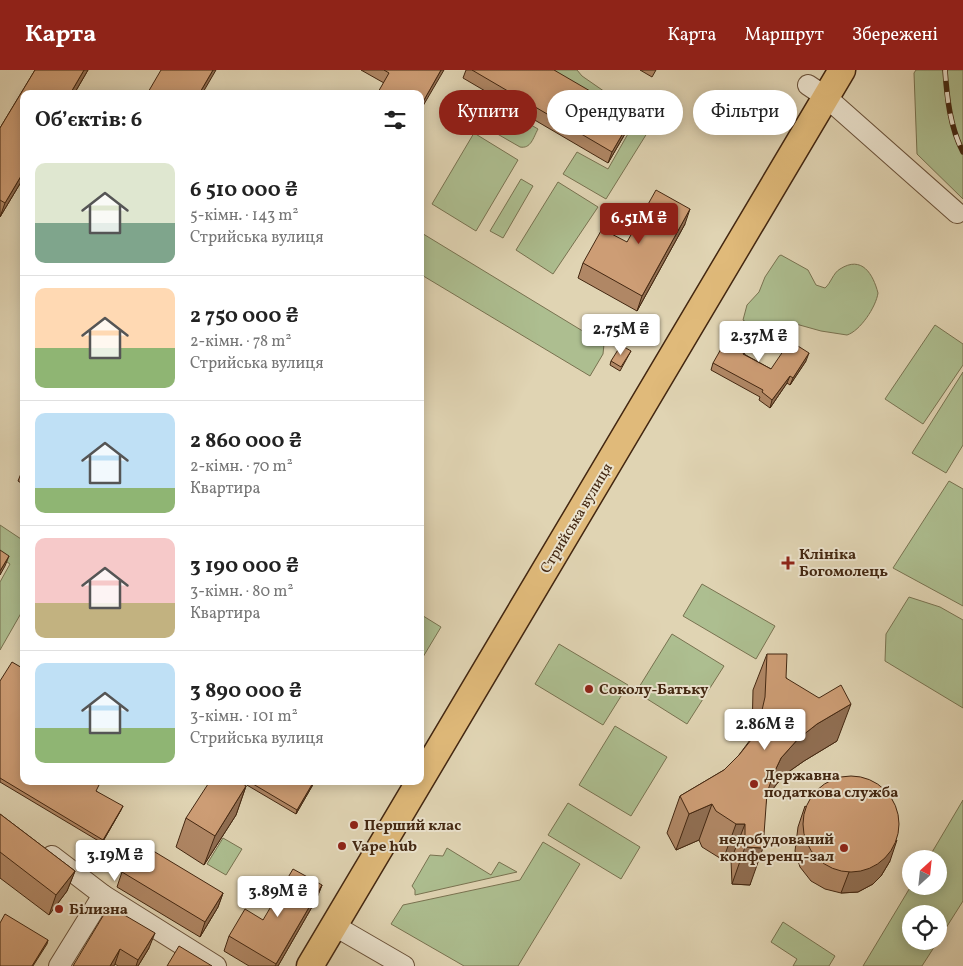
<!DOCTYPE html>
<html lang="uk">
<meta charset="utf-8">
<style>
:root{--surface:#fff;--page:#f2f2f2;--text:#222;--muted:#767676;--line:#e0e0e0;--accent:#8f2418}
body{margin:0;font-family:Vollkorn,serif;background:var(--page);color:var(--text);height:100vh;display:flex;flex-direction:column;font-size:19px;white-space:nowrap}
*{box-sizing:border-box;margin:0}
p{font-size:16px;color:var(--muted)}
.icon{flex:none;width:28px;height:28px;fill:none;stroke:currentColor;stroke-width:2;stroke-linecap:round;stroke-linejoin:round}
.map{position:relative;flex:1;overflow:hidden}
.sheet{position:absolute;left:20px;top:20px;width:404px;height:695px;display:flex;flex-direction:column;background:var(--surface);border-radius:10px;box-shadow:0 2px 12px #0003}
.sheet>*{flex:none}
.top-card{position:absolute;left:439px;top:20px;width:449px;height:45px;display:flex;gap:10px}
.needle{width:32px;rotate:27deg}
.fabs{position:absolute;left:902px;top:780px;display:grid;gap:10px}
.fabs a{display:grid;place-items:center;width:45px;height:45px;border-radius:50%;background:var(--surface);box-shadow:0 2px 12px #0003;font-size:25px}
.price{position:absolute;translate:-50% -42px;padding:0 11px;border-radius:5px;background:#fff;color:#222;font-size:16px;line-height:32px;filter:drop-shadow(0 1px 2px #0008)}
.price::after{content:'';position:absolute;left:50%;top:30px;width:15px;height:11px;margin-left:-8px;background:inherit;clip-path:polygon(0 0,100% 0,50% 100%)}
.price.active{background:var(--accent);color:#fff}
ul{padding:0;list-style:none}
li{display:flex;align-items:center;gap:15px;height:125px;padding:0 15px}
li+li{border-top:1px solid var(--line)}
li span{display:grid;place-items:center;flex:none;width:140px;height:100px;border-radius:10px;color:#555}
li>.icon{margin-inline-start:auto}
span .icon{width:60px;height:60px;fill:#fffc;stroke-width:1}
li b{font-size:21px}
h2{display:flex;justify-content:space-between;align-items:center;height:60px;padding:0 15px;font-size:21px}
.pill{padding:0 18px;border-radius:22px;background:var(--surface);box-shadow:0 2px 12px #0003;font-size:18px;line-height:45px}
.pill.active{background:var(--accent);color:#fff}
header{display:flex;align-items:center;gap:30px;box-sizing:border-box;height:70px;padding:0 25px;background:var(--accent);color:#fff}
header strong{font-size:24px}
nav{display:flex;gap:28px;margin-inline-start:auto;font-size:18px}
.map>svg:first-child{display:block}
.green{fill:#adbe90;stroke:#787250}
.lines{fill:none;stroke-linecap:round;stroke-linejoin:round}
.minor-casing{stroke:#6a523a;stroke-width:22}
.major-casing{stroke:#432711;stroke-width:29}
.minor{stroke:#ebe3ce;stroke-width:20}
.major{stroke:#e0ba7a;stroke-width:26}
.rail-casing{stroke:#432711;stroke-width:5.5}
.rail{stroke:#ebe3ce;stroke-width:4;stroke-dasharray:11;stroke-linecap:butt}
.wall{fill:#b08765;stroke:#432711}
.shaded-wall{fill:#906e52;stroke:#432711}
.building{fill:#cd9d75;stroke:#432711}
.poi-dot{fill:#8f2418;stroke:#ebe3ce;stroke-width:2}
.labels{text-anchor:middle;stroke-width:4;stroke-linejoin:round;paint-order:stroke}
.street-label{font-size:15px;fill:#432711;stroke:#ebe3ce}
.poi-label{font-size:15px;font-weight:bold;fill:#432711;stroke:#ebe3ce;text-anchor:start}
</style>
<header>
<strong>Карта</strong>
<nav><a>Карта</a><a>Маршрут</a><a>Збережені</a></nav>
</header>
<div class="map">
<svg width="963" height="896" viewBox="0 0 963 896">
<rect width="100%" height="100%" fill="#e0d4b3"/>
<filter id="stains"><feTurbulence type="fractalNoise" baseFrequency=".004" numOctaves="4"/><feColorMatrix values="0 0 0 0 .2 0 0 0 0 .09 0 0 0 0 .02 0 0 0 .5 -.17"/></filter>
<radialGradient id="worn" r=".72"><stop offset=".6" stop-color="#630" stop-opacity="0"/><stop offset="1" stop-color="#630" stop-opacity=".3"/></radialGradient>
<g class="green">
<path d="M540 0H577L582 6 647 51 650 54 649 60 606 129 563 104 577 82 608 99 633 55Z"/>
<path d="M916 0H963V129L917 84 914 3Z"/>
<path d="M493 33 538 59C533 68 531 79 520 77L480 54Z"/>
<path d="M474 63 518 90 476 161 432 134Z"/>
<path d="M521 109 533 116 503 168 490 161Z"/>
<path d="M558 112 598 137 553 204 516 180Z"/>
<path d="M420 162 604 274 603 284 590 306 420 204Z"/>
<path d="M781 185 808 200 816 215 825 218C831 213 833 203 840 199 862 185 873 204 878 223 876 237 860 261 847 265L821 261 796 254 753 257 743 250 747 235 759 222 765 207 779 186Z"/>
<path d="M935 255 963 274V295L923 354 885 329Z"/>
<path d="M963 302V375L946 403 912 383Z"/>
<path d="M949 411 963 419V536L893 498Z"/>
<path d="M0 455 24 471V538L0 580V512L10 494 0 487Z"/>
<path d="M702 514 775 556 756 589 683 546Z"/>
<path d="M909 527 940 537 963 550V638L885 591 886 564Z"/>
<path d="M420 544 441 557 420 592Z"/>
<path d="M672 564 724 596 687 654 636 622Z"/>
<path d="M559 574 628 615 603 655 535 614Z"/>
<path d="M615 656 667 687 631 746 579 715Z"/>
<path d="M963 730V831L939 869V844H911V871H938L922 896H863L911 816H939V789H928Z"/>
<path d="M568 733 640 777 621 809 548 765Z"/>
<path d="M223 768 242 779 226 805 207 794Z"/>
<path d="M543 772 580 794 518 896H464L391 854 403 835 520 810Z"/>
<path d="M447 778 491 805 499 792 517 802 415 825V820L412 816 430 785 443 786Z"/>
<path d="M783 852 835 886 829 896H793L797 889 771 872Z"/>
</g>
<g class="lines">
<g class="minor-casing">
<g id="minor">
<path d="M808 15 826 27 957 143"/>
<path d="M52 786 103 825 216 896"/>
<path d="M335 856 404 896"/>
<path d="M59 896 103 825"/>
</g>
</g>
<g class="major-casing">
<path id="major" d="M310 896 842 0"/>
</g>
<use href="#minor" class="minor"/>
<use href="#major" class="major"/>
<g class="rail-casing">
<path id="rail" d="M945 0C947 28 950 57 963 82"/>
</g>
<use href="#rail" class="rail"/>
</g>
<g class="wall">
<path d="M35 0H88L74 24H24V107L0 147V58Z"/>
<path d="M361 0H444L384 13Z"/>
<path d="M466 0H554L629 57 608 93 463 8Z"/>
<path d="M640 0H656L652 7Z"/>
<path d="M685 154 637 241 578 208 583 193 627 172Z"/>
<path d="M750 273 744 284 771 299 806 291 790 315 787 313 770 338 759 330 760 327 711 300 713 293Z"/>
<path d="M631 281 620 301 610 295 611 291Z"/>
<path d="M24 396V415L18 411Z"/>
<path d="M767 584 837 671 804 691 784 705 768 725 767 727 750 815 732 814 731 790H723L702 777 699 770 676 780 667 763 680 726 724 700 739 685 750 670 752 664 753 620Z"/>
<path d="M0 611 96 721 121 740 102 773 0 712Z"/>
<path d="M240 711H315L296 744Z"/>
<path d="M246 716 236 745 204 795 176 777 186 748Z"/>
<path d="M805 736 890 791 881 806 873 814 858 822 841 823 825 819 811 811 800 797 795 781 798 757Z"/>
<path d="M0 744 75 801 67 821 49 845 0 808Z"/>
<path d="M122 802 223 823 218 837 200 867 117 817Z"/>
<path d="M322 815 316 830 278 896H249L224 881 229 866 263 850Z"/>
<path d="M109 836 149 878 138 896H118L115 894Z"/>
</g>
<g class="shaded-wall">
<path d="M84 0H88L74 24H70Z"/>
<path d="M213 0H216L202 24H199Z"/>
<path d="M441 0H444L420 41V37Z"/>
<path d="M633 46 629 57 608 93 612 82Z"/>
<path d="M24 101V107L0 147 5 133Z"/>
<path d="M690 139 685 154 637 241 642 226Z"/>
<path d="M753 266 750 273 740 291 743 284Z"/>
<path d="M809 283 806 291 790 315 793 308Z"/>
<path d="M790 306 787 313 770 338 772 330Z"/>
<path d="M9 486 5 496 0 505V501Z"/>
<path d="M851 634 837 671 804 691 784 705 768 725 759 742 773 705 781 688 798 669 817 654Z"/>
<path d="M314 711H315L296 744 297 740Z"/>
<path d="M246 716 236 745 204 795 215 766Z"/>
<path d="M712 734 699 770 676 780 689 744Z"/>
<path d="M123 736 121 740 102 773 103 770Z"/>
<path d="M736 754H745L731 790H723Z"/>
<path d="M897 770 890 791 881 806 873 814 858 822 841 823 849 802Z"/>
<path d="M745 777 763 778 750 815 732 814Z"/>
<path d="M75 801 67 821 49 845 56 825Z"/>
<path d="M322 815 316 830 278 896H275Z"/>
<path d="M223 823 218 837 200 867 205 852Z"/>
<path d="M155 863 149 878 138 896H136L138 890Z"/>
<path d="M48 870 47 874 33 896H32Z"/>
<path d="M120 879 115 894 114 896H110Z"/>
</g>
<g class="building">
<path d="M35 0H84L70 24H24V101L5 133 0 130V58Z"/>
<path d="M161 0H213L199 24H147Z"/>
<path d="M384 0H441L420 37V24H377L389 3Z"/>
<path d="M472 0H554L633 46 612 82Z"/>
<path d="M656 120 690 139 642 226 583 193 602 159 627 172Z"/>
<path d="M734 256 753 266 743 284 771 299 790 271 809 283 793 308 790 306 772 330 762 322 763 320 713 293Z"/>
<path d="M621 275 631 281 621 297 611 291Z"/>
<path d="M0 480 9 486 0 501Z"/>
<path d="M767 584H787L786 608 819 628 841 615 851 634 817 654 798 669 781 688 773 705 767 723 763 778 745 777V754H736L716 741 712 734 689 744 680 726 724 700 739 685 751 670 760 649 765 627Z"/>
<path d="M12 592 24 599V711H101L96 721 123 736 103 770 0 708V611Z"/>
<circle cx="851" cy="754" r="48"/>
<path d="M210 711H239L246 716 215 766 186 748Z"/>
<path d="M248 711H314L297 740Z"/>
<path d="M0 744 75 801 56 825 0 782Z"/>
<path d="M140 773 223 823 205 852 122 802Z"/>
<path d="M293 799 322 815 276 894 229 866 245 839 263 850Z"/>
<path d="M109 836 155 863 138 890 120 879 110 896H73Z"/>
<path d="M5 844 48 870 32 896H0V853Z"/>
<path d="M179 876 212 896H167Z"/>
</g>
<g class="poi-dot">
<path d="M785.5 485.5h5v5h5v5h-5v5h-5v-5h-5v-5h5z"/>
<circle cx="589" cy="619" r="5"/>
<circle cx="754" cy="714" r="5"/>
<circle cx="354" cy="755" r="5"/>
<circle cx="342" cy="776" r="5"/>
<circle cx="844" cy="778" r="5"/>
<circle cx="59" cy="839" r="5"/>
</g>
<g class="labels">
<g class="street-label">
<text transform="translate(576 448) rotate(-59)" y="5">Стрийська вулиця</text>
</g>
<g class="poi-label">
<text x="799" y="489">Клініка<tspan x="799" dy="17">Богомолець</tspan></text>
<text x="599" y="624">Соколу-Батьку</text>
<text x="764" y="710">Державна<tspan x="764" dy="17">податкова служба</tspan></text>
<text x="364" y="760">Перший клас</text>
<text x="834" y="774" text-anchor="end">недобудований<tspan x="834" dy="17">конференц-зал</tspan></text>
<text x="352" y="781">Vape hub</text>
<text x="69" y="844">Білизна</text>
</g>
</g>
<rect width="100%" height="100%" filter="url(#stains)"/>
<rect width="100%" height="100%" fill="url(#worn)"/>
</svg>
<div class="fabs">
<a><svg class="needle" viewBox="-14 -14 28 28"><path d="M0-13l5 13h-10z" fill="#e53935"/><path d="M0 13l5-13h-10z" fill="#767676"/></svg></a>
<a><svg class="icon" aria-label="locate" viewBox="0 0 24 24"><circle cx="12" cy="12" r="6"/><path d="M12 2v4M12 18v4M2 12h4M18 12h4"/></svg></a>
</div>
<b class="price active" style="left:639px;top:175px">6.51M ₴</b>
<b class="price" style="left:621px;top:286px">2.75M ₴</b>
<b class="price" style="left:759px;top:293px">2.37M ₴</b>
<b class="price" style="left:765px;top:681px">2.86M ₴</b>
<b class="price" style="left:115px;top:812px">3.19M ₴</b>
<b class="price" style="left:278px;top:848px">3.89M ₴</b>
<div class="top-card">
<a class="pill active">Купити</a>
<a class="pill">Орендувати</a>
<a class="pill">Фільтри</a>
</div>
<section class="sheet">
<h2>Об’єктів: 6<svg class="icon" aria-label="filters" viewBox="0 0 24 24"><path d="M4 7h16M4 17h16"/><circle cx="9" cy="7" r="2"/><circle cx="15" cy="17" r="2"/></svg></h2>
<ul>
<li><span style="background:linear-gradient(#dfe7d0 60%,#7fa58c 0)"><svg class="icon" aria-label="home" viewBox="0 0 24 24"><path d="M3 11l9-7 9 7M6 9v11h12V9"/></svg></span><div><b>6 510 000 ₴</b><p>5-кімн. · 143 m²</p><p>Стрийська вулиця</p></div></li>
<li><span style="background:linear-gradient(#ffd9b3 60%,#8fb573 0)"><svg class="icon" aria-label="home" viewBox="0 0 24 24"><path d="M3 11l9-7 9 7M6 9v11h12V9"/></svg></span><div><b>2 750 000 ₴</b><p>2-кімн. · 78 m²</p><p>Стрийська вулиця</p></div></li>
<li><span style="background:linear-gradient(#bfe0f5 75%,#8fb573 0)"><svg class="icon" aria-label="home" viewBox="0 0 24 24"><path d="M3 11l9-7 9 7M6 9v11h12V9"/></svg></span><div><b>2 860 000 ₴</b><p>2-кімн. · 70 m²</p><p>Квартира</p></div></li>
<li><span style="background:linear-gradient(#f6c9c9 65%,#c2b280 0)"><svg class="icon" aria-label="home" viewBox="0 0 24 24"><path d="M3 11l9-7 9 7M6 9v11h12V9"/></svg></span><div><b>3 190 000 ₴</b><p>3-кімн. · 80 m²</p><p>Квартира</p></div></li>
<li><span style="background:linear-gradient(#bfe0f5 65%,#8fb573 0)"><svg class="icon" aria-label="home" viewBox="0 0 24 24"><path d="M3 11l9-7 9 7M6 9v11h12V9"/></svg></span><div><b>3 890 000 ₴</b><p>3-кімн. · 101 m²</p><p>Стрийська вулиця</p></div></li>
</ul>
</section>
</div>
